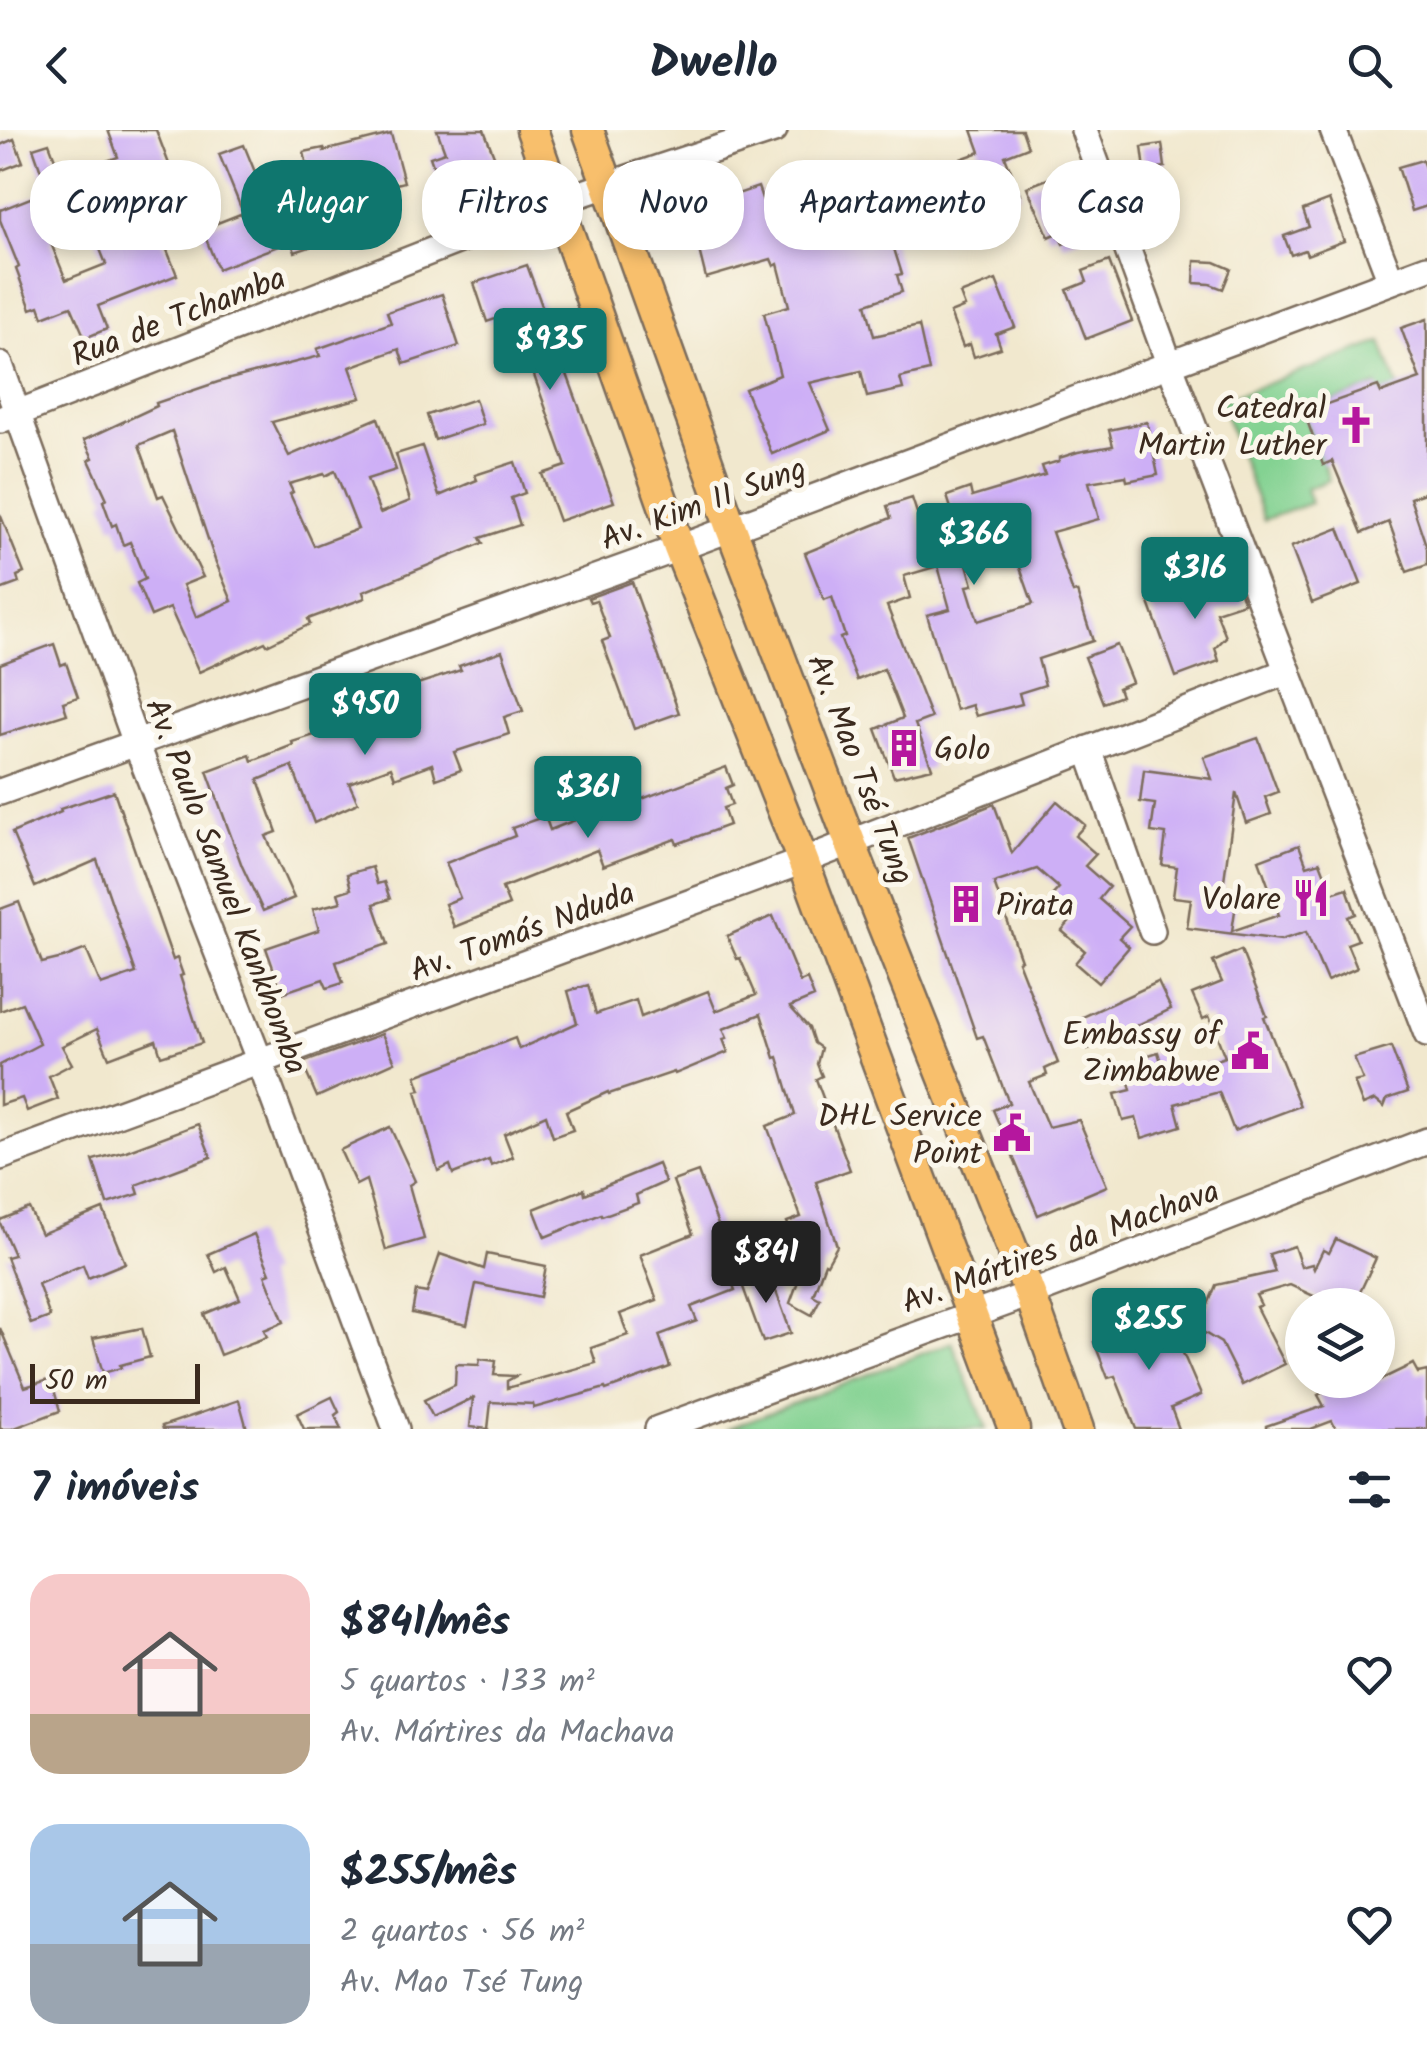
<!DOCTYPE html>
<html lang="pt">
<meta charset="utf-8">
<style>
:root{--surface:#fff;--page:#f2f2f3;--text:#1f2937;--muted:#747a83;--accent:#0f766e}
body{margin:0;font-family:Kalam,sans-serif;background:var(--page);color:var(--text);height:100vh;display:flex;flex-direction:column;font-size:38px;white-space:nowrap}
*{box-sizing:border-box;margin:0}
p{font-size:32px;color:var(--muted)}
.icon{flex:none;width:55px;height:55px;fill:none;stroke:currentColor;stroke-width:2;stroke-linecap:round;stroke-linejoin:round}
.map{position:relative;height:1299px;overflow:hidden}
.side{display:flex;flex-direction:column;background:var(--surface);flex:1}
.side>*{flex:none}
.guide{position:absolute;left:30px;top:30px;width:1368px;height:90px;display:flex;gap:20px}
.fabs{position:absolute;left:1285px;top:1158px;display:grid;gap:20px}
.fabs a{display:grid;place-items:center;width:110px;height:110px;border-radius:50%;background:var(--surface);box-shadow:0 5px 15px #0003;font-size:50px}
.scale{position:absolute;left:30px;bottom:25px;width:170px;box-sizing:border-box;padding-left:10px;border:5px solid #3b2a1e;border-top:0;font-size:28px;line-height:35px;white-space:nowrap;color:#3b2a1e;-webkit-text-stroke:8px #fbf7ec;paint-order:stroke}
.price{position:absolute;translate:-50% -85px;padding:0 22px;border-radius:10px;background:var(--accent);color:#fff;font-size:32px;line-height:65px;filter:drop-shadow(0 2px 5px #0008)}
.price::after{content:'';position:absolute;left:50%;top:60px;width:30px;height:22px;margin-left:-15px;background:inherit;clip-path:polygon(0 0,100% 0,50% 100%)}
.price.active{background:#222;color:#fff}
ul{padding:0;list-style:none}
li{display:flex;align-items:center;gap:30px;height:250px;padding:0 30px}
li span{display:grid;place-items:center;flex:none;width:280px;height:200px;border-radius:30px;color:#555}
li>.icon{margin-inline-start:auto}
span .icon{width:120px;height:120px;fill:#fffc;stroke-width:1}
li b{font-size:42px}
h2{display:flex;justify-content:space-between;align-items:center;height:120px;padding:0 30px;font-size:42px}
.pill{padding:0 35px;border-radius:40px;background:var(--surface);box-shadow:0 5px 15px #0003;font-size:35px;line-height:90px}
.pill.active{background:var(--accent);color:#fff}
header{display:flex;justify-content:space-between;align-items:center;height:130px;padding:0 30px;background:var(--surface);font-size:45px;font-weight:700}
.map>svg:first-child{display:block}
.green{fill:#83d292;stroke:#5f7e58;stroke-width:2.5}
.building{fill:#cdaff6;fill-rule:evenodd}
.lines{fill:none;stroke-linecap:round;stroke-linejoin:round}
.minor-casing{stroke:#7b6c5c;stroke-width:30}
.major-casing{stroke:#7b6c5c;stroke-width:35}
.minor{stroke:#fff;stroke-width:25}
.major{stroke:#f8bf6c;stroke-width:30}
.labels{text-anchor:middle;stroke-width:10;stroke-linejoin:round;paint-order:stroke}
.street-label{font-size:32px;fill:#3b2a1e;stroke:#fbf7ec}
.poi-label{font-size:32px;fill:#3b2a1e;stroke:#fbf7ec;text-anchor:end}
</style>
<header><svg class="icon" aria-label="back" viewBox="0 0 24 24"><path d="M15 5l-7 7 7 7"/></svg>Dwello<svg class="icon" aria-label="search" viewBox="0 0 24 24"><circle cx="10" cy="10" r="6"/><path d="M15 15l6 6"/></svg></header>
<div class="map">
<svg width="1427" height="1299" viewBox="0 0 1427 1299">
<rect width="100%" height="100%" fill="#fbf7ec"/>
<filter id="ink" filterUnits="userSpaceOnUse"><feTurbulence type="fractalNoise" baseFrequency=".01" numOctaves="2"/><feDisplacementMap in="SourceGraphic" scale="20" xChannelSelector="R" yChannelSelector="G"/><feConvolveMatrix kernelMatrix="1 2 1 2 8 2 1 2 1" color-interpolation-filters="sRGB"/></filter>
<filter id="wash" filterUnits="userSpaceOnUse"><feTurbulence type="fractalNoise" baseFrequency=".0048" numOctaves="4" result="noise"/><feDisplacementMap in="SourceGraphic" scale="40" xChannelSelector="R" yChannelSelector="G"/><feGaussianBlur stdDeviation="2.25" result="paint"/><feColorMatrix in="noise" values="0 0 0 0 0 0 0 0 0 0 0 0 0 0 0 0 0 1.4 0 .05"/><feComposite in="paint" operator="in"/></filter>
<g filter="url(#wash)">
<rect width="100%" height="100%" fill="#f1e8ce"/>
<g class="green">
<path d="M1381 212 1400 262 1393 265 1391 260 1381 263 1377 256 1304 282 1329 350 1306 359 1311 373 1264 390 1220 271Z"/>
<path d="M952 1212 987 1299H727Z"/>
</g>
<g id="blocks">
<g class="building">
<path d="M108 0H156L169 34 96 61 98 65 92 67 103 90 50 111 66 150 106 134 96 109 125 98 131 111 159 100 177 145 98 176 107 199 85 208 71 176 43 187 39 176 31 179 16 139 19 137 0 90V80L48 61 33 18 49 13 62 47 118 27Z"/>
<path d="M437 0H484L503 49 445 70 430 27 445 22Z"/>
<path d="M972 0H1022L1028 17 1005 26 1020 64 981 80 987 97 952 110 947 98 933 103 928 89 914 93 908 77 902 79 895 57 907 53 906 47 949 37 947 34 980 22Z"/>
<path d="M391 4 404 52 337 69 349 104 295 122 291 111 218 139 202 99 243 83 219 24 244 15 268 74 312 59 304 22 324 18V21Z"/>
<path d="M14 9 23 32 0 41V15Z"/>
<path d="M1162 14 1165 37 1145 40 1142 17Z"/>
<path d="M1422 30 1427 43V76L1412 81 1398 37Z"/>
<path d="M1070 40 1091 93 1080 97 1083 106 1063 114 1058 103 1049 107 1027 57Z"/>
<path d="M758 57 774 103 809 90 804 71 842 61 845 74 854 71 860 94 884 87 902 144 897 145 902 162 866 174 874 206 919 196 929 241 900 248 903 259 867 267 861 241 810 253 830 300 772 324 745 259 780 245 764 183 789 176 778 134 774 136 771 129 706 148 690 84 710 79 708 74Z"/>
<path d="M1329 70 1344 111 1307 125 1305 120 1291 125 1284 106 1309 97 1303 80Z"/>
<path d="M1109 131 1132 191 1086 209 1067 160 1087 152 1083 141Z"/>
<path d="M1195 131 1215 132 1231 139 1223 159 1210 154 1194 153Z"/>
<path d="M527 135 614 372 559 391 542 344 566 336 512 183 487 192 474 153Z"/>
<path d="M996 150 1015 197 996 204 1001 218 974 227 970 214 963 217 950 183 965 177 960 164Z"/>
<path d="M442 164 459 216 404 234 399 219 350 237 361 268 272 292 289 326 378 288 396 340 367 349 380 383 410 371 396 324 422 316 439 366 477 350 475 345 515 332 525 363 511 368 520 395 480 408 483 413 363 462 365 468 308 489 310 494 267 515 265 512 199 542 170 478 151 486 137 453 145 449 130 412 123 415 116 394 112 396 103 371 107 369 89 330 93 328 84 310 157 276 156 273 218 252 320 226 317 219 391 193 387 182ZM172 301 215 430 232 471 196 487 183 455 203 447 163 365 158 367 139 315ZM335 341 358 399 314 416 290 364 293 362 289 354 324 344 325 346Z"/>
<path d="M1427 189V362L1410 368 1427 418V435L1407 442 1389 392 1362 403 1332 331 1323 335 1304 282 1378 256 1381 263 1420 249 1401 198Z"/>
<path d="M475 269 483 294 435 310 427 285Z"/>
<path d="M1147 292 1158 345 1127 351 1126 346 1089 352 1099 389 1052 402 1073 463 1077 462 1093 511 1038 529 1045 555 1019 563 1022 574 976 586 972 575 956 580 927 485 950 479 938 436 904 446 910 468 887 476 931 588 915 594 932 638 894 647 876 599 903 588 884 539 857 550 840 508 845 506 832 467 824 470 805 423 891 388 887 376 912 368 926 410 958 400 947 366 970 358 972 367 1045 345 1042 336 1059 331V328L1078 322 1113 316 1109 300ZM1013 418 1033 474 978 491 967 456 973 455 967 434Z"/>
<path d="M0 384 24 443 17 446 19 453 0 460Z"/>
<path d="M1339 398 1361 454 1312 473 1291 417Z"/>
<path d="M1233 444 1244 473 1216 482 1226 507 1215 518 1219 531 1176 547 1148 470Z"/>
<path d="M632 452 679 583 634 599 602 511 610 508 596 470 590 472 588 468Z"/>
<path d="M54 514 61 535 66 533 78 567 63 572 67 584 0 605V534Z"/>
<path d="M1117 515 1132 552 1118 558 1121 566 1103 573 1085 527Z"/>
<path d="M502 521 523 581 504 587 509 604 454 622 461 640 436 649 432 634 395 648 391 637 349 653 358 673 314 693 292 636 258 650 277 702 266 706 294 768 263 781 242 736 207 641 250 625 252 631 293 615 292 612 359 591 357 585 407 566 405 558 461 540 459 536Z"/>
<path d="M1258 608 1278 662 1265 667 1271 684 1246 693 1236 663 1221 772 1236 774 1232 801 1279 785 1259 730 1299 715 1307 736 1320 732 1332 763 1347 758 1356 784 1348 787 1358 810 1347 814 1357 838 1327 851 1306 802 1281 810 1187 798 1191 769 1173 767 1177 737 1162 735 1166 704 1151 702 1155 674 1140 672 1144 640 1212 649 1204 627Z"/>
<path d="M726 637 733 655 726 658 732 675 723 678 729 695 677 714 675 709 603 736 597 720 502 758 509 775 454 797 445 774 460 768 446 733 515 706 512 698 545 686 550 700 618 673 617 670 634 664 637 671Z"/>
<path d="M114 661 173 830 177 828 183 845 180 846 202 913 161 926 156 910 109 928 97 899 62 916 72 934 49 946 58 969 27 981 22 968 0 975V935L40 914 22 873 0 881V779L19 772 42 833 63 828 86 819 101 855 136 843 97 730 35 757 12 703 61 682 60 679Z"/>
<path d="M1057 671 1085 695 1075 706 1096 724 1085 736 1109 757 1099 769 1130 796 1119 808 1129 817 1098 853 1075 833 1085 821 1062 801 1073 788 1050 768 1059 758 1037 739 994 753 1021 830 1018 831 1058 933 1045 939 1047 945 1029 952 1048 997 1079 990 1107 1056 1038 1085 993 980 1009 973 983 906 977 908 908 708 994 674 1012 723Z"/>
<path d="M372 737 377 754 384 752 390 769 374 774 388 814 336 832 343 853 327 858 323 849 282 863 266 818 319 800 313 779 341 772 338 763 351 759 347 744Z"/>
<path d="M773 786 800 852 807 849 814 867 790 877 809 898 814 913 821 918 817 934 822 946 816 949 850 1040 816 1052 837 1116 827 1134 825 1133 813 1165 820 1169 812 1185 790 1173 814 1108 794 1115 787 1092 801 1087 767 996 795 985 778 927 775 928 761 884 723 899 727 908 723 909 728 922 675 944 674 942 609 964 608 962 566 981 573 1000 553 1007 546 985 504 1004 513 1027 491 1036 489 1030 453 1044 450 1035 438 1041 416 961 421 960 416 946 515 908 519 919 577 893 568 861 588 855 596 884 636 870 641 887 708 861 716 881 756 865 740 828 737 829 727 806Z"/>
<path d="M1241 820 1267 886 1264 887 1300 976 1234 1001 1219 962 1175 974 1181 996 1142 1008 1136 988 1123 991 1115 964 1131 960 1129 952 1145 947 1139 928 1158 922 1163 939 1179 934 1181 942 1225 927 1209 886 1203 889 1192 864 1222 852 1213 832Z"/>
<path d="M1158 852 1171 879 1088 919 1074 891Z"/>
<path d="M382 904 395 932 317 967 302 933Z"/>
<path d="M1391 917 1408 962 1387 969 1384 977 1375 970 1363 975 1354 952 1363 950 1354 928Z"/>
<path d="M198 994 211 1027 136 1055 139 1064 107 1074 93 1030 126 1021Z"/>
<path d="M390 997 415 1051 409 1055 424 1109 386 1120 366 1050 356 1055 340 1020Z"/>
<path d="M658 1034 665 1052 636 1065 638 1073 602 1086 601 1084 545 1107 534 1079 584 1059 585 1064Z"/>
<path d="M698 1042 723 1108 716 1111 735 1160 691 1177 697 1191 659 1205 670 1237 606 1260 605 1258 534 1278 533 1274 491 1272 488 1299 470 1297 473 1268 475 1267 433 1287 424 1270 455 1255 456 1234 479 1235 480 1229 496 1231 494 1245 516 1246 507 1251V1258L596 1233 591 1218 628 1205 620 1184 657 1170 640 1125 693 1104 673 1051Z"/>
<path d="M29 1078 41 1104 103 1079 125 1133 88 1148 83 1135 38 1154 50 1187 31 1194 6 1127 14 1125 0 1093V1090Z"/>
<path d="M254 1104 270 1143 265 1145 284 1192 264 1200 267 1207 220 1225 204 1184 240 1169 226 1137 216 1142 208 1124Z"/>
<path d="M1336 1109 1376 1128 1354 1175H1333L1290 1155 1256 1165 1261 1175 1256 1177 1285 1234 1242 1255 1221 1213 1198 1199 1216 1155 1275 1142 1269 1124 1294 1116 1301 1137 1312 1134 1314 1139 1323 1120 1329 1123Z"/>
<path d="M440 1124 484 1139 487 1124 546 1136 540 1167 476 1154 467 1195 412 1183 416 1161 427 1163Z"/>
<path d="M768 1139 791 1203 763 1212 740 1149Z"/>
<path d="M1167 1186 1201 1265 1171 1278 1179 1299H1136L1115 1246 1108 1248 1094 1212Z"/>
<path d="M0 1198 25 1257 51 1249 60 1281 12 1299H0Z"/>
<path d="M142 1198 150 1227 120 1235 121 1238 103 1243 93 1208Z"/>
<path d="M1413 1234 1418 1243 1427 1241V1299H1336L1332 1291 1311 1299H1266V1296L1324 1276 1318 1265 1347 1250 1353 1263Z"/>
<path d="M332 1267 339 1282 335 1285 341 1299H304L297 1284Z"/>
<path d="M239 1270 247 1299H163L162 1296Z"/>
</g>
</g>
</g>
<g filter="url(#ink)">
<use href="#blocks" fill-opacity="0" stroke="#7b6c5c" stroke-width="2.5"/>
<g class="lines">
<g class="minor-casing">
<g id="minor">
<path d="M1084 0 1169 233 1427 904"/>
<path d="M1333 0 1391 151"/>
<path d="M0 235 136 613 260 932 396 1299"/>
<path d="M0 290 559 71 774 0"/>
<path d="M1088 619 1152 801"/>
<path d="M0 662 679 418 1427 138"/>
<path d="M0 1027 803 731 1288 541"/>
<path d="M658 1299 1030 1164 1427 1011"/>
</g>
</g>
<g class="major-casing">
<g id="major">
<path d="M532 0 679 418 803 731 1014 1299"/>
<path d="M588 0 731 398 850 712 1030 1164 1078 1299"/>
</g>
</g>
<use href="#minor" class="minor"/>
<use href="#major" class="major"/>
</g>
</g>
<defs>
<g id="church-bare" transform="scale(3)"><path d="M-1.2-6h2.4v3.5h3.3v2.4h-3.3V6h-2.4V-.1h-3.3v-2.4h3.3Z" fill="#b5179e" stroke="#fbf7ec" stroke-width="2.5" paint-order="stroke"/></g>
<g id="building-bare" transform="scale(3)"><path d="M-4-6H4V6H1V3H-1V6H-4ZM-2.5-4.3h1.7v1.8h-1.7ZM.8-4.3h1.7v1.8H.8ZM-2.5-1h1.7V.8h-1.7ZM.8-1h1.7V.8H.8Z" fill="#b5179e" stroke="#fbf7ec" stroke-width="2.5" paint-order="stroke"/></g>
<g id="restaurant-bare" transform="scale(3)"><path d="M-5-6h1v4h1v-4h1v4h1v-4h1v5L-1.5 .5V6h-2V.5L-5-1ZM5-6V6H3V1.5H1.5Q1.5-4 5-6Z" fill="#b5179e" stroke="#fbf7ec" stroke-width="2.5" paint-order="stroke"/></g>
<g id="civic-bare" transform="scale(3)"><path d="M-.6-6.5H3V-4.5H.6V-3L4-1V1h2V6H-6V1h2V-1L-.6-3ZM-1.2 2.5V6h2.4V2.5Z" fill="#b5179e" stroke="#fbf7ec" stroke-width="2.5" paint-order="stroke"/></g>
</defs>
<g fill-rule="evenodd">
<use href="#church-bare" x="1356" y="295"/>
<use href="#building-bare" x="904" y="618"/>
<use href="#restaurant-bare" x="1311" y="768"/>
<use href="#building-bare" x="966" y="774"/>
<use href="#civic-bare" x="1250" y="921"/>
<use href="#civic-bare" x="1012" y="1003"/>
</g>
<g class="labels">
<g class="street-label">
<text transform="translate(178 186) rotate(-21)" y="11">Rua de Tchamba</text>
<text transform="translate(703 373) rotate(-20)" y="11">Av. Kim II Sung</text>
<text transform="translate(861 639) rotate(69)" y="11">Av. Mao Tsé Tung</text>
<text transform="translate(227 756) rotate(69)" y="11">Av. Paulo Samuel Kankhomba</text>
<text transform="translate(522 801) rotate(-20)" y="11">Av. Tomás Nduda</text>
<text transform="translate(1060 1116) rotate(-20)" y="11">Av. Mártires da Machava</text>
</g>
<g class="poi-label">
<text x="1326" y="288">Catedral<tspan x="1326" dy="37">Martin Luther</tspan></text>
<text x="934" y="629" text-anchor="start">Golo</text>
<text x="1281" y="779">Volare</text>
<text x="996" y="785" text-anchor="start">Pirata</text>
<text x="1220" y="914">Embassy of<tspan x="1220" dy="37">Zimbabwe</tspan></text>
<text x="982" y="996">DHL Service<tspan x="982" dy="37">Point</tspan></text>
</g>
</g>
</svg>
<div class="fabs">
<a><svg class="icon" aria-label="layers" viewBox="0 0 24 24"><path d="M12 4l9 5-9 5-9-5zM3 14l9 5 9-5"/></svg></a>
</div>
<div class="scale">50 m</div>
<b class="price" style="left:550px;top:263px">$935</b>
<b class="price" style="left:974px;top:458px">$366</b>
<b class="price" style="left:1195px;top:492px">$316</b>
<b class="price" style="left:365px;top:628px">$950</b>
<b class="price" style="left:588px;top:711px">$361</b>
<b class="price active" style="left:766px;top:1176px">$841</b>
<b class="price" style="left:1149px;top:1243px">$255</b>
<div class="guide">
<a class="pill">Comprar</a>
<a class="pill active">Alugar</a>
<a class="pill">Filtros</a>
<a class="pill">Novo</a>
<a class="pill">Apartamento</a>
<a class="pill">Casa</a>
</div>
</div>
<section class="side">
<h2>7 imóveis<svg class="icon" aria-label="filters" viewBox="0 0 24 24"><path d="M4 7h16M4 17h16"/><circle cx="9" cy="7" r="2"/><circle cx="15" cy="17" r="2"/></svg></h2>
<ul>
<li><span style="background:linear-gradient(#f6c9c9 70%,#b9a48a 0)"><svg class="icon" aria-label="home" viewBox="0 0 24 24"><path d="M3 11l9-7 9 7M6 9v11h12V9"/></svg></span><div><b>$841/mês</b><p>5 quartos · 133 m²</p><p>Av. Mártires da Machava</p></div><svg class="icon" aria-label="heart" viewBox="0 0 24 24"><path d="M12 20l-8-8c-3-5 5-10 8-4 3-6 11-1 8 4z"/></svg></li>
<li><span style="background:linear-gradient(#a9c7e8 60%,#9aa5b1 0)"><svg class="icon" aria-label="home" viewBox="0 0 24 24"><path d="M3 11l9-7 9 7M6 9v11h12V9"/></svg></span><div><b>$255/mês</b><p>2 quartos · 56 m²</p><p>Av. Mao Tsé Tung</p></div><svg class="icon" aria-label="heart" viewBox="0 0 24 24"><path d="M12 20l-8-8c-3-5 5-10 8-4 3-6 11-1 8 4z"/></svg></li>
</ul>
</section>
